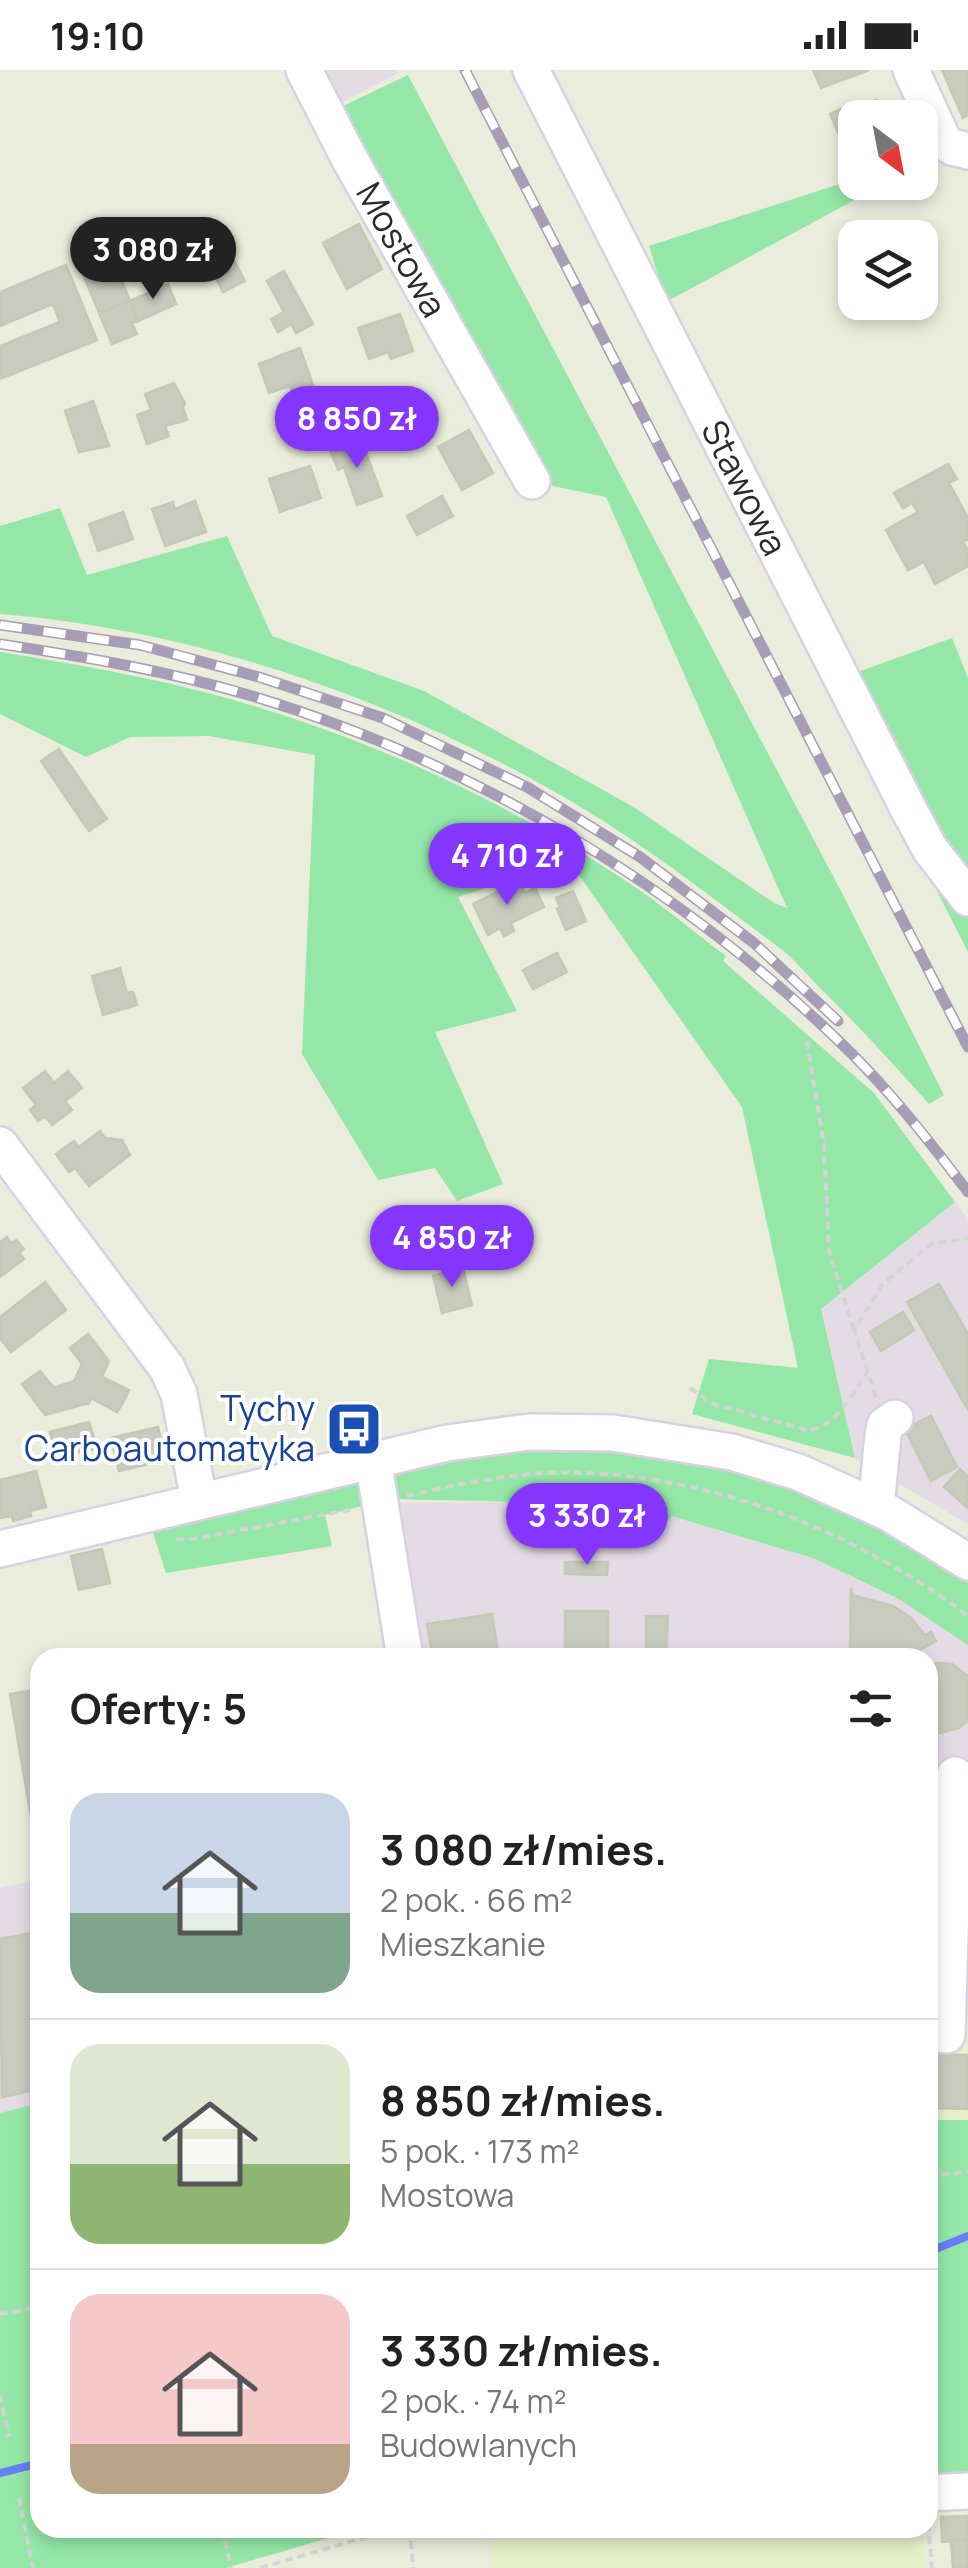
<!DOCTYPE html>
<html lang="pl">
<meta charset="utf-8">
<style>
:root{--surface:#fff;--page:#f2f2f2;--text:#222;--muted:#767676;--line:#e0e0e0;--accent:#8436ff}
body{margin:0;font-family:Manrope,sans-serif;background:var(--page);color:var(--text);height:100vh;display:flex;flex-direction:column;font-size:38px;white-space:nowrap}
*{box-sizing:border-box;margin:0}
p{font-size:32px;color:var(--muted)}
.icon{flex:none;width:55px;height:55px;fill:none;stroke:currentColor;stroke-width:2;stroke-linecap:round;stroke-linejoin:round}
.map{position:relative;flex:1;overflow:hidden}
.details{position:absolute;left:30px;top:1578px;width:908px;height:890px;display:flex;flex-direction:column;background:var(--surface);border-radius:30px;box-shadow:0 5px 15px #0003}
.details>*{flex:none}
.needle{width:65px;rotate:148deg}
.tools{position:absolute;left:838px;top:30px;display:grid;gap:20px}
.tools a{display:grid;place-items:center;width:100px;height:100px;border-radius:20px;background:var(--surface);box-shadow:0 5px 15px #0003;font-size:50px}
.price{position:absolute;translate:-50% -85px;padding:0 22px;border-radius:35px;background:var(--accent);color:#fff;font-size:32px;line-height:65px;filter:drop-shadow(0 2px 5px #0008)}
.price::after{content:'';position:absolute;left:50%;top:60px;width:30px;height:22px;margin-left:-15px;background:inherit;clip-path:polygon(0 0,100% 0,50% 100%)}
.price.current{background:#222;color:#fff}
ul{padding:0;list-style:none}
li{display:flex;align-items:center;gap:30px;height:250px;padding:0 40px}
li+li{border-top:2px solid var(--line)}
li span{display:grid;place-items:center;flex:none;width:280px;height:200px;border-radius:30px;color:#555}
li>.icon{margin-inline-start:auto}
span .icon{width:120px;height:120px;fill:#fffc;stroke-width:1}
li b{font-size:42px}
h2{display:flex;justify-content:space-between;align-items:center;height:120px;padding:0 40px;font-size:42px}
.status{display:flex;justify-content:space-between;align-items:center;height:70px;padding:0 50px;background:var(--surface);direction:ltr}
.status svg{height:28px;fill:currentColor}
.map>svg:first-child{display:block}
.industrial{fill:#e4dce5}
.education{fill:#e6f0c9}
.green{fill:#94e7a7}
.lines{fill:none;stroke-linecap:round;stroke-linejoin:round}
.stream{stroke:#677ef6;stroke-width:8}
.building{fill:#c8cbbe;stroke:#c4c8b4;stroke-width:2.5}
.minor-casing{stroke:#d8d0e4;stroke-width:40}
.path{stroke:#d4d4d4;stroke-width:4;stroke-dasharray:8 5;stroke-linecap:butt}
.minor{stroke:#fff;stroke-width:35}
.rail-casing{stroke:#a89db6;stroke-width:11}
.rail{stroke:#fff;stroke-width:8;stroke-dasharray:22;stroke-linecap:butt}
.labels{text-anchor:middle;stroke-width:8;stroke-linejoin:round;paint-order:stroke}
.street-label{font-size:35px;fill:#2a2a2a;stroke:#fff}
.transit-label{font-size:35px;fill:#164399;stroke:#fff;text-anchor:end}
</style>
<div class="status"><b>19:10</b><svg viewBox="0 0 49 12"><path d="M0 12V9h3v3zM5 12V6h3v6zM10 12V3h3v9zM15 12V0h3v12zM26 1h20v11H26zM47 4h2v5h-2z"/></svg></div>
<div class="map">
<svg width="968" height="2498" viewBox="0 0 968 2498">
<rect width="100%" height="100%" fill="#eaeddb"/>
<g class="industrial">
<path d="M304 0H397L398 3 323 42Z"/>
<path d="M955 1132 968 1149V1454L855 1388 820 1239Z"/>
<path d="M516 1432 666 1451 670 1446 813 1488 899 1529 968 1575V2050H928V1588L406 1587 382 1433Z"/>
<path d="M40 1809V2033L0 2043V1818Z"/>
</g>
<g class="education">
<path d="M968 1693V2050H928V1694Z"/>
<path d="M488 2458H922L924 2498H491Z"/>
</g>
<g class="green">
<path d="M408 5 841 821 944 1025 929 1034C893 994 858 955 820 918 806 904 793 887 777 876 712 828 648 777 579 736 406 633 201 560 0 544V456L60 438 87 505 227 466 272 566 424 621 632 736 774 833 787 838 606 427 553 416 341 37Z"/>
<path d="M855 109V112L886 113 666 232 649 176Z"/>
<path d="M952 568 968 608V882L920 788 855 603Z"/>
<path d="M0 582C75 594 150 607 223 627 365 666 507 731 629 813 662 835 694 862 726 886L723 891 874 1023 955 1132 821 1239 855 1388 692 1344 709 1289 798 1298 742 1037 569 791 458 827 517 941 435 962 503 1114 457 1131 435 1098 378 1110 302 984 315 685 209 666 130 667 86 687 0 644Z"/>
<path d="M601 1379C657 1385 716 1390 769 1409 838 1433 912 1467 968 1513V1575L899 1529 813 1488 671 1446 667 1452 516 1432 392 1429 325 1445 332 1476 166 1503 151 1457 406 1396 502 1380Z"/>
<path d="M40 2033V2458H363L226 2498H0V2043Z"/>
<path d="M928 2050H968V2412L928 2413Z"/>
</g>
<g class="lines">
<g class="stream">
<path d="M928 2182 968 2166"/>
<path d="M0 2403 40 2393"/>
</g>
</g>
<g class="building">
<path d="M813 0H869L821 18Z"/>
<path d="M942 0H968V45L963 48Z"/>
<path d="M876 30 883 48H855V71L844 76 830 44 841 39 844 45Z"/>
<path d="M359 154 382 199 347 219 323 173Z"/>
<path d="M108 177 130 231 99 243 77 190Z"/>
<path d="M231 185 245 211 223 222 210 196Z"/>
<path d="M66 195 97 270 0 309V276L60 252 53 234 0 256V222Z"/>
<path d="M284 201 313 254 296 263 291 254 278 262 271 249 284 242 267 211Z"/>
<path d="M168 214 176 234 138 251 130 231Z"/>
<path d="M130 231 138 251 132 253 137 264 112 274 99 243Z"/>
<path d="M400 244 413 281 391 289 388 282 369 289 358 258Z"/>
<path d="M300 278 313 315 292 323 290 316 269 323 259 294Z"/>
<path d="M174 313 185 333 183 338 187 350 165 356 169 366 147 374 137 345 151 340 145 324Z"/>
<path d="M93 331 109 376 79 382 65 341Z"/>
<path d="M469 360 493 403 462 420 438 377Z"/>
<path d="M352 368 358 383 365 380 382 426 357 435 344 397 338 400 329 377Z"/>
<path d="M948 394 957 409 949 413 968 448V469L963 472 968 481V496L935 514 924 492 908 500 886 460 918 442 912 433 903 438 894 423Z"/>
<path d="M310 396 321 428 280 442 269 409Z"/>
<path d="M442 426 453 446 417 465 407 446Z"/>
<path d="M195 431 206 462 165 476 152 439 173 432 175 439Z"/>
<path d="M123 442 133 469 98 481 89 454Z"/>
<path d="M59 679 107 749 89 761 41 691Z"/>
<path d="M519 811 525 823 535 818 544 837 511 853 514 861 504 866 500 858 488 865 473 834Z"/>
<path d="M573 821 586 851 566 860 557 839 560 837 556 828Z"/>
<path d="M557 883 567 902 533 919 523 900Z"/>
<path d="M120 898 127 923 133 922 137 935 103 945 92 906Z"/>
<path d="M45 1001 54 1013 68 1001 82 1018 65 1031 72 1040 52 1055 45 1046 38 1051 30 1040 36 1035 23 1018Z"/>
<path d="M100 1061 105 1068 122 1070 130 1085 89 1116 75 1098 69 1102 56 1084 74 1071 79 1077Z"/>
<path d="M7 1167 11 1173 16 1170 24 1179 19 1183 24 1189 0 1207V1172Z"/>
<path d="M463 1198 472 1235 442 1243 433 1206Z"/>
<path d="M45 1212 66 1240 11 1282 0 1268V1247Z"/>
<path d="M939 1214 968 1264V1340L907 1232Z"/>
<path d="M903 1242 914 1260 881 1281 870 1262Z"/>
<path d="M88 1264 109 1291 102 1307 129 1320 123 1333 117 1342 91 1328 89 1333 45 1345 22 1314 40 1301 54 1318 74 1311 82 1294 70 1278Z"/>
<path d="M931 1346 957 1397 931 1411 905 1359Z"/>
<path d="M89 1352 97 1378 56 1388 50 1362Z"/>
<path d="M158 1357 166 1390 119 1401 111 1368Z"/>
<path d="M960 1399 968 1407V1438L944 1417Z"/>
<path d="M36 1401 46 1437 30 1441 31 1446 13 1451 12 1446 0 1448V1410Z"/>
<path d="M102 1479 110 1513 79 1520 71 1486Z"/>
<path d="M565 1492H608L607 1505 565 1504Z"/>
<path d="M851 1518 852 1525 893 1536 911 1548 925 1565 931 1562 936 1571 905 1588H850Z"/>
<rect x="565" y="1541" width="43" height="47"/>
<path d="M492 1544 499 1588H433L427 1554Z"/>
<path d="M646 1546H668L666 1588H646Z"/>
<path d="M938 1593 952 1594 968 1606V1651L959 1658 939 1663 928 1660V1595Z"/>
<path d="M40 1619V1752L32 1753 10 1624Z"/>
<path d="M40 1861V2019L2 2027 0 1869Z"/>
<path d="M928 1985H968V2039L928 2038Z"/>
<path d="M968 2446V2470L942 2472 941 2447Z"/>
<path d="M968 2470V2498H953L951 2471Z"/>
</g>
<g class="lines">
<g class="minor-casing">
<g id="minor">
<path d="M304 0 349 88 532 411"/>
<path d="M531 0 909 740 930 779 968 828"/>
<path d="M911 0 944 72 952 77 968 81"/>
<path d="M0 1075 167 1298 179 1324 199 1431"/>
<path d="M373 1389 405 1588"/>
<path d="M876 1437 883 1365 885 1355 895 1348"/>
<path d="M0 1479 447 1373 529 1362 613 1363 732 1382 798 1402 889 1443 968 1492"/>
<path d="M928 1964 947 1965 955 1705"/>
<path d="M928 2423 968 2421"/>
</g>
</g>
<g class="path">
<path d="M807 971 824 1075 829 1181 854 1260"/>
<path d="M690 1318 711 1333 810 1361C840 1352 851 1325 868 1301"/>
<path d="M876 1327 854 1260 883 1214 931 1174 968 1168"/>
<path d="M407 1426C465 1412 527 1400 588 1403 724 1410 860 1464 968 1546"/>
<path d="M176 1469 187 1470 354 1439"/>
<path d="M928 2107 968 2101"/>
<path d="M0 2244 40 2237"/>
<path d="M0 2325 9 2367"/>
<path d="M928 2343 935 2393"/>
<path d="M19 2428 33 2498"/>
<path d="M928 2453 932 2498"/>
<path d="M222 2458 231 2498"/>
<path d="M410 2458 413 2498"/>
<path d="M260 2498 397 2458"/>
</g>
<use href="#minor" class="minor"/>
<g class="rail-casing">
<g id="rail">
<path d="M465 0 968 977"/>
<path d="M0 555 140 575 259 607 383 648 527 717 640 787 754 873 838 951"/>
<path d="M0 574C85 587 169 601 252 626 474 693 680 816 846 978 891 1022 930 1072 968 1122"/>
</g>
</g>
<use href="#rail" class="rail"/>
</g>
<defs>
<g id="bus-square" transform="scale(2.875)"><rect x="-9" y="-9" width="18" height="18" rx="4" fill="#1a4fb4" stroke="#fff"/><path d="M-5-6H5V4H4V6H2V4H-2V6H-4V4H-5ZM-3.5-4V0h7V-4ZM-3.5 1.2v1.5H-2V1.2ZM2 1.2v1.5H3.5V1.2Z" fill="#fff"/></g>
</defs>
<g fill-rule="evenodd">
<use href="#bus-square" x="354" y="1359"/>
</g>
<g class="labels">
<g class="street-label">
<text transform="translate(401 180) rotate(61)" y="12">Mostowa</text>
<text transform="translate(744 418) rotate(63)" y="12">Stawowa</text>
</g>
<g class="transit-label">
<text x="315" y="1351">Tychy<tspan x="315" dy="40">Carboautomatyka</tspan></text>
</g>
</g>
</svg>
<div class="tools">
<a><svg class="needle" viewBox="-14 -14 28 28"><path d="M0-13l5 13h-10z" fill="#e53935"/><path d="M0 13l5-13h-10z" fill="#767676"/></svg></a>
<a><svg class="icon" aria-label="layers" viewBox="0 0 24 24"><path d="M12 4l9 5-9 5-9-5zM3 14l9 5 9-5"/></svg></a>
</div>
<b class="price current" style="left:153px;top:232px">3 080 zł</b>
<b class="price" style="left:357px;top:401px">8 850 zł</b>
<b class="price" style="left:507px;top:838px">4 710 zł</b>
<b class="price" style="left:452px;top:1220px">4 850 zł</b>
<b class="price" style="left:587px;top:1498px">3 330 zł</b>
<section class="details">
<h2>Oferty: 5<svg class="icon" aria-label="filters" viewBox="0 0 24 24"><path d="M4 7h16M4 17h16"/><circle cx="9" cy="7" r="2"/><circle cx="15" cy="17" r="2"/></svg></h2>
<ul>
<li><span style="background:linear-gradient(#c9d6e8 60%,#7fa58c 0)"><svg class="icon" aria-label="home" viewBox="0 0 24 24"><path d="M3 11l9-7 9 7M6 9v11h12V9"/></svg></span><div><b>3 080 zł/mies.</b><p>2 pok. · 66 m²</p><p>Mieszkanie</p></div></li>
<li><span style="background:linear-gradient(#dfe7d0 60%,#8fb573 0)"><svg class="icon" aria-label="home" viewBox="0 0 24 24"><path d="M3 11l9-7 9 7M6 9v11h12V9"/></svg></span><div><b>8 850 zł/mies.</b><p>5 pok. · 173 m²</p><p>Mostowa</p></div></li>
<li><span style="background:linear-gradient(#f6c9c9 75%,#b9a48a 0)"><svg class="icon" aria-label="home" viewBox="0 0 24 24"><path d="M3 11l9-7 9 7M6 9v11h12V9"/></svg></span><div><b>3 330 zł/mies.</b><p>2 pok. · 74 m²</p><p>Budowlanych</p></div></li>
</ul>
</section>
</div>
